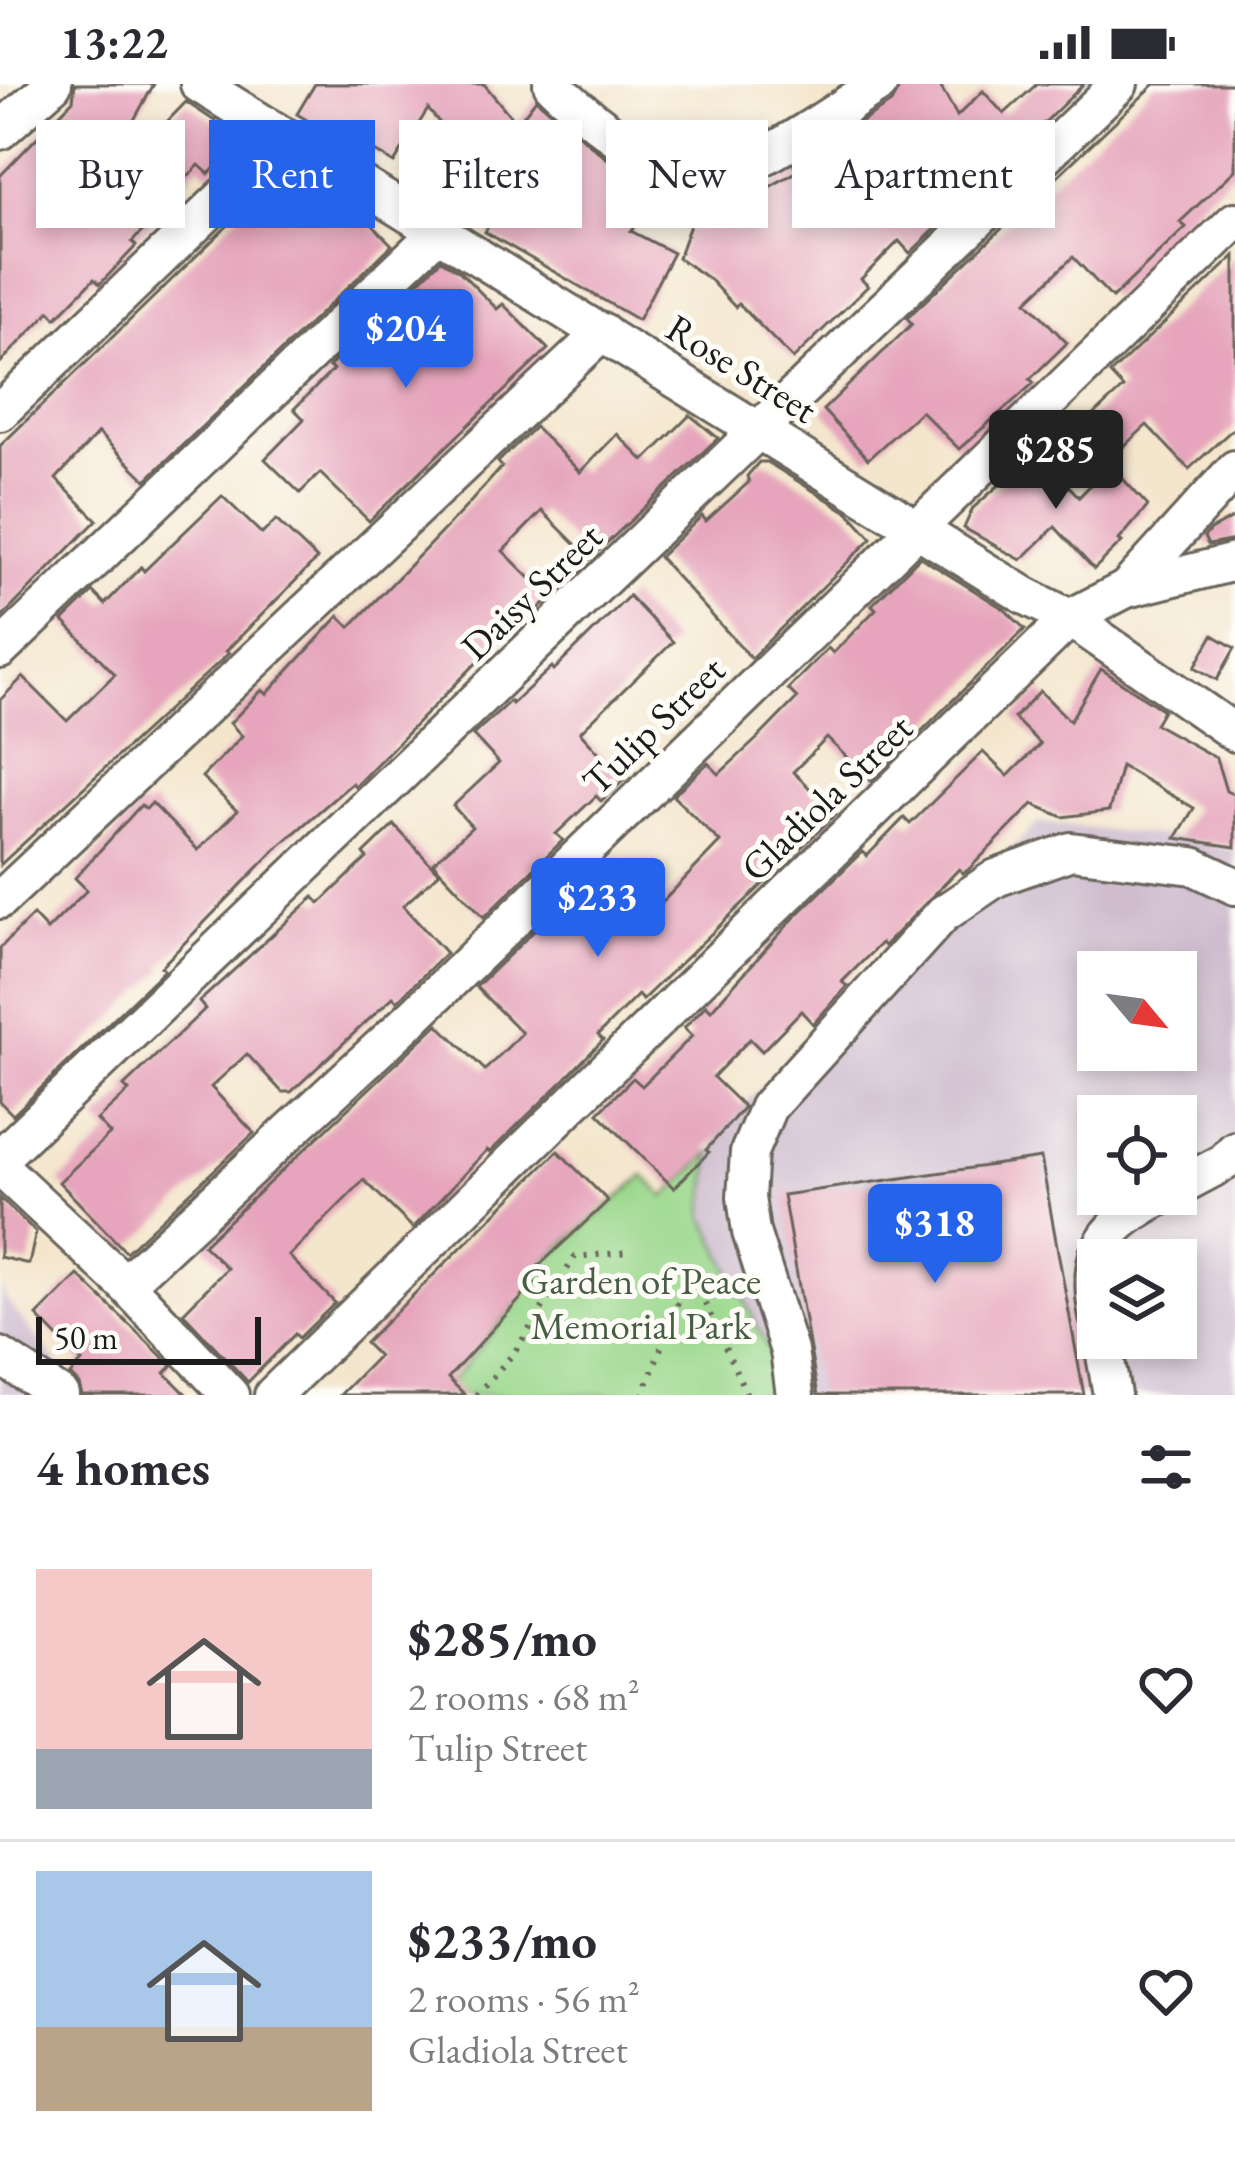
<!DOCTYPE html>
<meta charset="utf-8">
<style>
:root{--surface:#fff;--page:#f2f2f3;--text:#2b2b33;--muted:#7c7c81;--line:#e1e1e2;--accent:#2563eb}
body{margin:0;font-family:"EB Garamond",serif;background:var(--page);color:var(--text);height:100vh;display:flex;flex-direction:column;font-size:45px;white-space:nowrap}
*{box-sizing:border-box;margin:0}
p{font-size:39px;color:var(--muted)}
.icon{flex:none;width:66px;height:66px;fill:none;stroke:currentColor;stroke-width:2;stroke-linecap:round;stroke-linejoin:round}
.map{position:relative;height:1311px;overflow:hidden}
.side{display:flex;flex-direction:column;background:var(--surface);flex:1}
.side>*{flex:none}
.hud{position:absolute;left:36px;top:36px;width:1164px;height:108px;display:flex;gap:24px}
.needle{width:78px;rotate:119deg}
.buttons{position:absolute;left:1077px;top:867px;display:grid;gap:24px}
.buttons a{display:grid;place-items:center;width:120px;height:120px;border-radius:0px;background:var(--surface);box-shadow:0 6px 18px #0003;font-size:60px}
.scale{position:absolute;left:36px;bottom:30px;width:225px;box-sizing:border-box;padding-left:12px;border:6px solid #1c1c1c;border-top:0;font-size:33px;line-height:42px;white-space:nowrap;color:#1c1c1c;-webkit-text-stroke:9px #fdfcf7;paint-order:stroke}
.price{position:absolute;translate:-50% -102px;padding:0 27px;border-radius:12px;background:var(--accent);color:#fff;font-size:39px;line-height:78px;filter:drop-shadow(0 3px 6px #0008)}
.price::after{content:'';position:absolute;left:50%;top:72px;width:36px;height:27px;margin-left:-18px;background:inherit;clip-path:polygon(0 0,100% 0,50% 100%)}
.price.on{background:#222;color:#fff}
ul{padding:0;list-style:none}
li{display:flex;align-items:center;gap:36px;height:300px;padding:0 36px}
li+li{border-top:3px solid var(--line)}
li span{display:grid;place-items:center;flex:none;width:336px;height:240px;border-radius:0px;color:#555}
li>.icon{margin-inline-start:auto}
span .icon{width:144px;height:144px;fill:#fffc;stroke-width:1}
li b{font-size:51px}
h2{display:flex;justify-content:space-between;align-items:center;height:144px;padding:0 36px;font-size:51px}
.chip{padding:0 42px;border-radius:0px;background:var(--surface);box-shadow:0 6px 18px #0003;font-size:42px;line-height:108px}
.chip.on{background:var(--accent);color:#fff}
.status{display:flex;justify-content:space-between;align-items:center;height:84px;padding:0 60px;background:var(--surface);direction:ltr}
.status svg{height:33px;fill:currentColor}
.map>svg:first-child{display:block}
.industrial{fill:#cfbdcf;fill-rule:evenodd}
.green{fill:#9bd88d;stroke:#5c7a54;stroke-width:3}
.building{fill:#e6a5bc}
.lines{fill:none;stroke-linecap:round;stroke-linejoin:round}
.minor-casing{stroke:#68635a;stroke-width:42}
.path{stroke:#68635a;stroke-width:6;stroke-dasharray:3 9;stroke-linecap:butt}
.minor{stroke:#fff;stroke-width:36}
.labels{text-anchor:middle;stroke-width:10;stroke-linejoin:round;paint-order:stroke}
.street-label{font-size:39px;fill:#1c1c1c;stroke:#fdfcf7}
.park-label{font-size:39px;fill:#485e44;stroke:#fdfcf7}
</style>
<div class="status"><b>13:22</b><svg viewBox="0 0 49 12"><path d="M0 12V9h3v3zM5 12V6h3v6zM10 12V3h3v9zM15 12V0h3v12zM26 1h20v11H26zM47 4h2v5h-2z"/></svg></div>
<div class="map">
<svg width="1235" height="1311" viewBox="0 0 1235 1311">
<rect width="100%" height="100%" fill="#fdfcf7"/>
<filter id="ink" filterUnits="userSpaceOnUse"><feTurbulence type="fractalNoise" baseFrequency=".00833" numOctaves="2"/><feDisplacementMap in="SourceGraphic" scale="24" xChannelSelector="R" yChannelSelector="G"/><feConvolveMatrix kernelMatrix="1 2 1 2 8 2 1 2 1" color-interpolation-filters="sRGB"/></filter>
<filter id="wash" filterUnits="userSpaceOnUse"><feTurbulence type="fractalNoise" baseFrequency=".004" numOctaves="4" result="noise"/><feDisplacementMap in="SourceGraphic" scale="48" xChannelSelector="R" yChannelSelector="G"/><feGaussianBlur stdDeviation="2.7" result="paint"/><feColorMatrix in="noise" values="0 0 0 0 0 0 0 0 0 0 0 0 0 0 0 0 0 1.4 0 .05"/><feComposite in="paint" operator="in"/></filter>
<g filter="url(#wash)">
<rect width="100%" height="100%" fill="#f4e6cd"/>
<g class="industrial">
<path d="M1039 738 1176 754 1235 767V1311H781L777 1285 704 1131 711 1069 724 1039ZM1098 888H1176V966H1098ZM1098 1032H1176V1110H1098ZM1098 1176H1176V1254H1098Z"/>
<path d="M0 1201 7 1217 83 1311H0Z"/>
</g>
<path class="green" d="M711 1069 704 1132 778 1285 781 1311H439L516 1221 507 1209 644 1092 665 1113Z"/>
<g id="blocks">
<g class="building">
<path d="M75 0H154L94 108 97 110 186 18 242 55 209 90 199 81 165 116 169 120 132 158 136 162 100 200 94 195 56 234 50 227 0 279V92L73 16Z"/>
<path d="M315 0H484L517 40 536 15 605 73 660 109 631 147 673 169 638 236 485 148 491 138 446 112 469 74 428 25 394 79 339 45 335 53 297 30Z"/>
<path d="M901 0H939L957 32 983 7 1004 30 1037 0H1084L994 88 959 49 905 81 952 129 910 169 899 157 861 195 868 202 793 275 739 220 735 223 709 195 678 174 698 119 740 109 744 117 798 87 794 81 891 19Z"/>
<path d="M1155 0H1235V86L1180 138 1186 143 1112 214 1073 173 1027 217 1067 259 1030 295 1034 299 959 365 921 327 868 375 823 326 912 240 907 234Z"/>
<path d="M283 88H299L354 122 392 161 146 396 98 349 56 395 97 436 0 535V362Z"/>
<path d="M1235 172V343L1189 385 1147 341 1111 374 1082 342 1123 304 1110 290Z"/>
<path d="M441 176 460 188 497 225 503 220 548 265 369 437 320 389 300 409 265 375 304 335 294 325 333 286 329 283Z"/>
<path d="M690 331 718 354 590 475 542 427 503 467 550 514 514 549 510 545 355 702 352 699 278 763 161 883 164 886 13 1031 0 1018V864L33 831 47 846 87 806 75 794 141 721 146 725 152 719 198 766 237 727 202 693 242 652 230 639 262 606 267 610 339 532 350 543 465 424 502 383 498 378 535 343 580 388 617 350 644 377Z"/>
<path d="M1037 368 1079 413 1110 381 1148 422 1119 456 1122 458 1094 485 1055 443 1021 476 964 444 973 424Z"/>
<path d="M759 378H767L849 429 872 454 751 574 659 473 702 432 706 437 749 398 747 392Z"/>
<path d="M222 412 262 450 276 436 317 475 226 567 229 569 0 781V616L23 593 67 637 115 590 63 537 93 508 105 520 141 483 144 487Z"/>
<path d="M1235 433V456L1208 461 1204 453 1210 446Z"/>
<path d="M920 473 1004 525 1025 545 871 697 827 654 793 688 836 730 642 916 638 911 598 951 603 956 565 995 490 1068 487 1066 413 1144 364 1096 289 1172 335 1219 299 1254 295 1250 248 1298 183 1229 227 1184 203 1161 438 940 485 986 522 949 476 903 595 788 644 837 720 758 673 712 708 679 719 690 759 653 797 614 788 605 828 564 833 569 876 525 872 521Z"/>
<path d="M629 512 673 558 580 648 624 696 601 717 596 712 556 750 563 756 484 833 433 779 472 743 453 722 499 679 473 651 510 617 512 620 552 583 554 586Z"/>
<path d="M1213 551 1235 564 1217 596 1195 583Z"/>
<path d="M1101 585 1163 626 1155 640 1216 674 1226 707 1235 711V763L1176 754 1194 724 1121 682 1109 727 1063 733 1033 720 968 786 963 789 959 785 884 862 881 859 842 898 847 902 813 940 801 927 762 967 750 955 713 993 744 1023 706 1066 709 1068 674 1104 598 1029 633 994 642 1002 692 952 684 944 706 921 711 926 793 835 862 768 867 772 904 734 910 740 983 668 1008 692 1040 660 1014 634 1040 607 1070 637Z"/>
<path d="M394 741 439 789 403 822 446 869 397 917 393 913 291 1008H282L247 970 211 1003 254 1049 126 1168 59 1098 110 1050 97 1036 129 1007 124 1002 205 925 199 918 314 813 320 819 367 774 364 770Z"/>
<path d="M558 1067 608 1117 528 1192 535 1199 448 1294 465 1311H340L378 1272 365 1259Z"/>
<path d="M1041 1074 1084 1311H818L783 1111Z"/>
<path d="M0 1114 36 1148 29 1180 0 1173Z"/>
<path d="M78 1191 172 1282 165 1289 187 1311H82L79 1300 70 1291 82 1278 37 1232Z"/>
</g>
</g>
</g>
<g filter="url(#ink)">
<use href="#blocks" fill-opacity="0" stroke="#68635a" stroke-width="3"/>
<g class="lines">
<g class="minor-casing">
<g id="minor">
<path d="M199 0 1024 511 1070 534 1235 649"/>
<path d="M552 0C575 23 660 91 690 97 729 105 842 23 879 0"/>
<path d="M0 47 53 0"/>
<path d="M0 328 286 53"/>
<path d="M1126 505 1235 478"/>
<path d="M0 566 439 147"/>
<path d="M0 816 603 248"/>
<path d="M0 1074 1119 0"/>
<path d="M0 1083 125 1200 230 1311"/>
<path d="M1176 1104 1223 1079 1235 1066"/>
<path d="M125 1200 415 931 1235 137"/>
<path d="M1098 1233C1085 1162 1106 1142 1165 1110"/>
<path d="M1102 1254 1112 1311"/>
<path d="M0 1272 60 1311"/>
<path d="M273 1311 1070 534 1126 505 1235 385"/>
<path d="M795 1311 789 1267 751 1148 746 1113 749 1068 768 1023 943 830 996 794 1071 767 1193 782 1235 802"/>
</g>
</g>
<g class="path">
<path d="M690 1187 747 1311"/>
<path d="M476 1311 514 1269 575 1173 630 1168"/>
<path d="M643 1311 690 1187"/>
</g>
<use href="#minor" class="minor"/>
</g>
</g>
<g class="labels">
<g class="street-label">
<text transform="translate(742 284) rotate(32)" y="14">Rose Street</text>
<text transform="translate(531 507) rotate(-44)" y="14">Daisy Street</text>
<text transform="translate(653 641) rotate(-44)" y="14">Tulip Street</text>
<text transform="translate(826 713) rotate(-44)" y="14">Gladiola Street</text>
</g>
<g class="park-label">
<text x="641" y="1210">Garden of Peace<tspan x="641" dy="45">Memorial Park</tspan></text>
</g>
</g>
</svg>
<div class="buttons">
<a><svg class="needle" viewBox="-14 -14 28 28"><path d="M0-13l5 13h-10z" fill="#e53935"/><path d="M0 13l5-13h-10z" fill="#7c7c81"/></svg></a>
<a><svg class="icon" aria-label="locate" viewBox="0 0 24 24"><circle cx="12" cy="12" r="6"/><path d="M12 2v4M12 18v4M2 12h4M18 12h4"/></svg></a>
<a><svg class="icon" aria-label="layers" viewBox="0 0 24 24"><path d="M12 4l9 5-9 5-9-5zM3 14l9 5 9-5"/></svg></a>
</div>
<div class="scale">50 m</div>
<b class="price" style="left:406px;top:307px">$204</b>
<b class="price on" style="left:1056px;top:428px">$285</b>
<b class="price" style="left:598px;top:876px">$233</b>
<b class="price" style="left:935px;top:1202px">$318</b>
<div class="hud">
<a class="chip">Buy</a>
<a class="chip on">Rent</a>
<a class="chip">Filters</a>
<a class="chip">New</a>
<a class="chip">Apartment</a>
</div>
</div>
<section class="side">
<h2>4 homes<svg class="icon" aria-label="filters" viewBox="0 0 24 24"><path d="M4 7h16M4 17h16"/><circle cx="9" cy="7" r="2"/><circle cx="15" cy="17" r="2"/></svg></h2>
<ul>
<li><span style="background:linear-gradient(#f6c9c9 75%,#9aa5b1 0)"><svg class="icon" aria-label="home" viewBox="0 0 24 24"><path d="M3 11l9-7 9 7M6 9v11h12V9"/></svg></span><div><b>$285/mo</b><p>2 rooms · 68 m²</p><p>Tulip Street</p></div><svg class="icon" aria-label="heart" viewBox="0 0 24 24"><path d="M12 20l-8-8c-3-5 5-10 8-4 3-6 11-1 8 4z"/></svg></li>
<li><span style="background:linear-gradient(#a9c7e8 65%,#b9a48a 0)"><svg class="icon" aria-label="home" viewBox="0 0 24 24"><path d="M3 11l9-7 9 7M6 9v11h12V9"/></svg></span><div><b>$233/mo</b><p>2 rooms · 56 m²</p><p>Gladiola Street</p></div><svg class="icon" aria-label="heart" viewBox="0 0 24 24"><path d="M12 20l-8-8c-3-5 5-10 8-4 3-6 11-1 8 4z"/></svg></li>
</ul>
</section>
